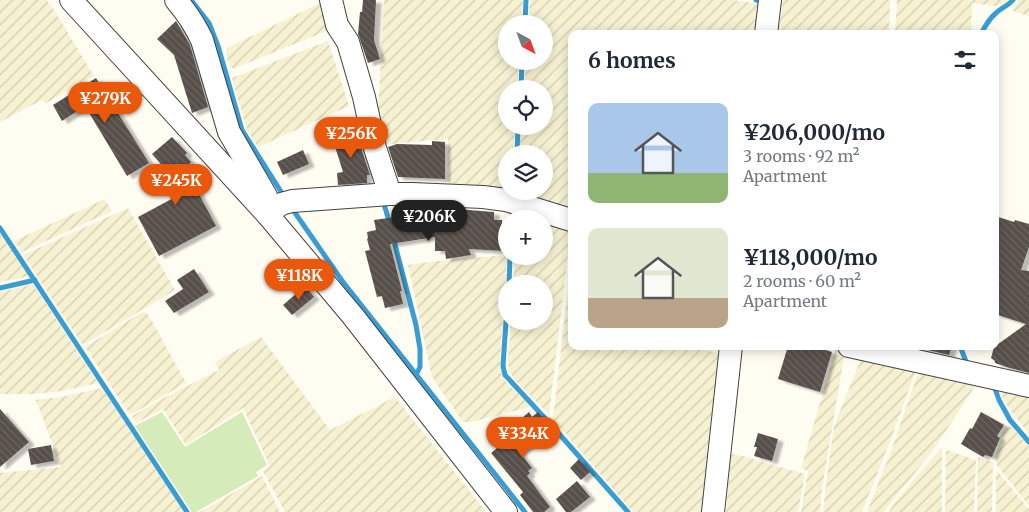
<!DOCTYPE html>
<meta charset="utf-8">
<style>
:root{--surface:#fff;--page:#f2f2f3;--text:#1f2937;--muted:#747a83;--accent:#ea580c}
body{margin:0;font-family:Merriweather,serif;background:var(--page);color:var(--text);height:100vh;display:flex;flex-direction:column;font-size:19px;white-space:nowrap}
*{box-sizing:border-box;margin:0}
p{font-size:16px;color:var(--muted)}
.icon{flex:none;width:28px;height:28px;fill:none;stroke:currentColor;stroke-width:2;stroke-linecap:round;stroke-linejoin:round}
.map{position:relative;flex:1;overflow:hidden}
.panel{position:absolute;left:568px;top:30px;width:431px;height:320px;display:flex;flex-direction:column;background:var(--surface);border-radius:10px;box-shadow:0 2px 12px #0003}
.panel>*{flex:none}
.needle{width:32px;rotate:139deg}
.tools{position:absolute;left:498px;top:15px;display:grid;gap:10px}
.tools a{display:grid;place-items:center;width:55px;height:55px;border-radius:50%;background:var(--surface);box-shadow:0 2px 12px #0003;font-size:25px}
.price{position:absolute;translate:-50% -42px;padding:0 11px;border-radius:18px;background:var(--accent);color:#fff;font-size:16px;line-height:32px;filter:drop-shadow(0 1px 2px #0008)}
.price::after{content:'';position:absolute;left:50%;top:30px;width:15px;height:11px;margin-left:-8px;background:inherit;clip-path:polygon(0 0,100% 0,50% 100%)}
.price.current{background:#222;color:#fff}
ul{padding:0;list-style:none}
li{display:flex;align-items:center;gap:15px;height:125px;padding:0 20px}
li span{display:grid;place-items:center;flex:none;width:140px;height:100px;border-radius:10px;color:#555}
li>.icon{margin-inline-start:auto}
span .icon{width:60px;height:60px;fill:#fffc;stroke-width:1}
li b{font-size:21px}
h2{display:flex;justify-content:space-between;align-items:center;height:60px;padding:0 20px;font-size:21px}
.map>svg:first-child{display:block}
.farmland{fill:url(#farmland-furrows)}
.grass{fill:#d6ebba}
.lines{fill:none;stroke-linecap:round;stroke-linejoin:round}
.stream{stroke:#3a9dd1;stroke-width:5}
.building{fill:url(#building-back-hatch);filter:url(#shadow)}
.minor-casing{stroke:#424242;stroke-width:24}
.minor{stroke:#fff;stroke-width:22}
</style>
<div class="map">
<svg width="1029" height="512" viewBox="0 0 1029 512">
<defs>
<pattern id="farmland-furrows" width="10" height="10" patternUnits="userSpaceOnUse" patternTransform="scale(1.25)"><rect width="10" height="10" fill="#f6f1d1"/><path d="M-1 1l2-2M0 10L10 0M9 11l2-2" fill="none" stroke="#d2cdb2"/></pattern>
<pattern id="building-back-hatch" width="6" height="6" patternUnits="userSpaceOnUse" patternTransform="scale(1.25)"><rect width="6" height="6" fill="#58504b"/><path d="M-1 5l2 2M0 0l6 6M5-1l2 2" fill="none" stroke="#6b6561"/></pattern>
<filter id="shadow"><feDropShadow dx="5.5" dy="3" stdDeviation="1" flood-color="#0004"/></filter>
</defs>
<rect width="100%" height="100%" fill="#fffcf2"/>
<g class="farmland">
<path d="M0 0H46L54 10 94 76 46 103 42 100 0 122Z"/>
<path d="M384 0H523L521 24H506V61H519L517 89H506V126H515L513 154H506V191L449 190 448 139 379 145 378 111Z"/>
<path d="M530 0H733L760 4 757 34H571V213L516 196 517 191H544V154H519L521 126H544V89H524L526 61H544V24H528Z"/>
<path d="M783 0H890L889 34H778Z"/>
<path d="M897 0H1008L1005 3 996 6 972 3 971 34H895Z"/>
<path d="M1018 0H1029V16L1013 11Z"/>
<path d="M318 4 324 5 331 29 233 69 230 65 226 55 227 48Z"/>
<path d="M328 41 349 106 258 147 247 130 232 78Z"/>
<path d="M105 199 112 211 22 252 14 241Z"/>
<path d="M128 208 175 290 83 345 23 255Z"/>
<path d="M517 210 571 228 549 414 516 381 509 372 508 361 511 321H544V284H513L515 256H544V219H517Z"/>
<path d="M0 233 29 275 25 277 0 282Z"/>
<path d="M506 255 507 256 500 360 501 372 505 381 530 405 527 408 471 422H463L432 377 408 265 437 261Z"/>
<path d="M33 284 98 383 61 391 34 394H0V292Z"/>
<path d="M567 297H571V346H687L726 355 707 512H633L553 419Z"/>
<path d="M143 312 147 313 152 321 186 383 130 415 85 347 139 314Z"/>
<path d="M261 337 330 430 395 397 486 512H285L263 471 270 466 243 408 186 445 163 409 136 423 132 416 158 401 219 370 215 362Z"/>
<path d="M836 348 845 351 822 488 820 512H801L808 471 801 468Z"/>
<path d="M863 354 917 367 893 434 862 512H823L827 476 834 426Z"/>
<path d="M920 372 977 383 932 452 888 506 884 512H867L892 448 917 376Z"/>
<path d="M999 384 1029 392V434L1007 406 1000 392Z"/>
<path d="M102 388 184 512H0V473L61 467 36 400 61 397Z"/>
<path d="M1007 426 1012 427 1029 447V506L996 464 995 458 1003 429Z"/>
<path d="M942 447V512H889L893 504Z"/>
<path d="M946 450 976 460 974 512H945Z"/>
<path d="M735 454 805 474 798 512H726L731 455Z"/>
<path d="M978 457 993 462 992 512H977Z"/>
<path d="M998 472 1029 509V512H996V473Z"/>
<path d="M262 476 280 512H200Z"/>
</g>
<path class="grass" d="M162 412 185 447 242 412 267 465 256 472 258 476 196 512H192L135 426Z"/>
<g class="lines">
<g class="stream">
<path d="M191 0 209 23 218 46 242 130 285 198"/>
<path d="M756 0 761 1"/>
<path d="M525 24 526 0"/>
<path d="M981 34C985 26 989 19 996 13 1001 8 1008 6 1013 0"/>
<path d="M521 89 522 61"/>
<path d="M517 154 518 126"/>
<path d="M383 201 390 224"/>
<path d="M291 207 343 282 525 512"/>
<path d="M0 228 187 512"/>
<path d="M393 237 416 325 420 349V367L416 375"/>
<path d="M509 284 510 256"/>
<path d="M0 288 35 280"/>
<path d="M506 321 503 366 505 375 554 428 628 512"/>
<path d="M960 346 967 364H968"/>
<path d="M994 386 999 400 1010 420 1029 442"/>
</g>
</g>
<g class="building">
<path d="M363 0H376L374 40 380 59 368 63 358 34 360 12H362Z"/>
<path d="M176 21 190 45 208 107 192 113 174 55 157 39Z"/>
<path d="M96 78 149 163 127 176 85 106 62 121 53 105Z"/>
<path d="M357 128 362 151 370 175H367V183L338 185 337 173 343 172 332 137Z"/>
<path d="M172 137 187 153 185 155 191 162 185 168 216 226 159 256 138 217 192 188 169 168 167 171 152 154Z"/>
<path d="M432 141 445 142V179L398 177 388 147 397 144 432 145Z"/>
<path d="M303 150 309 164 283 175 277 162Z"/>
<path d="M444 208 494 212V220H502V224L506 225V251L469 249 471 255 446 259 445 251H435V237L390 244 402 291H400L403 304 385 308 382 296 377 297 365 251 370 250 367 239 368 238 367 232 376 230 374 220 444 210Z"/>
<path d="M995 216 1014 222 1015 220 1029 224V247L1021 270 1029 271V373L1010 368 995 363V361L991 358 994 347 1026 324 995 314Z"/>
<path d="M194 269 209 292 174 313 165 301 183 289 177 280Z"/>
<path d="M305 286 314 297 292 315 283 305Z"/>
<path d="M788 346H813L832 352 820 392 778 379Z"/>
<path d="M911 346H952L949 355Z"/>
<path d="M0 409 29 442 0 467Z"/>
<path d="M529 412 532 417 538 412 550 427 520 453 532 468 528 471 530 473 527 476 550 507 544 512H533L520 495 523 492 491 453 515 433 514 432 518 429 514 425Z"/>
<path d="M981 412 1004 425 997 436 1000 438 992 457 985 455 983 457 961 444 970 428 972 429Z"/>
<path d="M758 433 778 439 772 461 754 456 757 447H754Z"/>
<path d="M51 445 54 461 31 465 28 449Z"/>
<path d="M579 459 590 472 581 480 570 468Z"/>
<path d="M577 481 590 497 571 512H566L556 499Z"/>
</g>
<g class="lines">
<g class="minor-casing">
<g id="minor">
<path d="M71 0 267 214 352 315 506 512"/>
<path d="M176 0C187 13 195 25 202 40L229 132 266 196V208"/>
<path d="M331 0 337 25 348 42 364 97 375 148 390 194"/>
<path d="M766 34 770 0"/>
<path d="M267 214 281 204 292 201 390 194H412L483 197 506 200 571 220"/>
<path d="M849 346 1029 386"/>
<path d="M713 512 731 346"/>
</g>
</g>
<use href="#minor" class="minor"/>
</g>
</svg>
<div class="tools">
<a><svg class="needle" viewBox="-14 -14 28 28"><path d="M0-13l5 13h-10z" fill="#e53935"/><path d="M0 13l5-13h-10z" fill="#747a83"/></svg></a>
<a><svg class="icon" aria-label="locate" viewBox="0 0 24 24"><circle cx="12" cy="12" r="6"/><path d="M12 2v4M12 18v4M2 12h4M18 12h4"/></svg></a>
<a><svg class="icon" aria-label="layers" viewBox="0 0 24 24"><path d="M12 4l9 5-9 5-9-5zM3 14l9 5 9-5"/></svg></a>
<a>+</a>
<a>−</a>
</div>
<b class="price" style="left:105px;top:124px">¥279K</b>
<b class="price" style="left:351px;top:159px">¥256K</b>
<b class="price" style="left:176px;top:206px">¥245K</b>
<b class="price current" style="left:429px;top:242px">¥206K</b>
<b class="price" style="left:299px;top:301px">¥118K</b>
<b class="price" style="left:523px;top:459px">¥334K</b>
<section class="panel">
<h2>6 homes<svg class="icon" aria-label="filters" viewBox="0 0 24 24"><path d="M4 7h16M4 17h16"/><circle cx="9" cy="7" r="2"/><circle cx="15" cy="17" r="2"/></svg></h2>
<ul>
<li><span style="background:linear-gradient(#a9c7e8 70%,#8fb573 0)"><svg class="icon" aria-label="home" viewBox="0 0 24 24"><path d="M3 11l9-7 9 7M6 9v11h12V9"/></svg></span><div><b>¥206,000/mo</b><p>3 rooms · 92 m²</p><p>Apartment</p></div></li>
<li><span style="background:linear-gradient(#dfe7d0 70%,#b9a48a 0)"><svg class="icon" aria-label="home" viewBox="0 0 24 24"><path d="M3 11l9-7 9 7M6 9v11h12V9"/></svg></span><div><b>¥118,000/mo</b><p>2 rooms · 60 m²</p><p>Apartment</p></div></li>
</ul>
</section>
</div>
